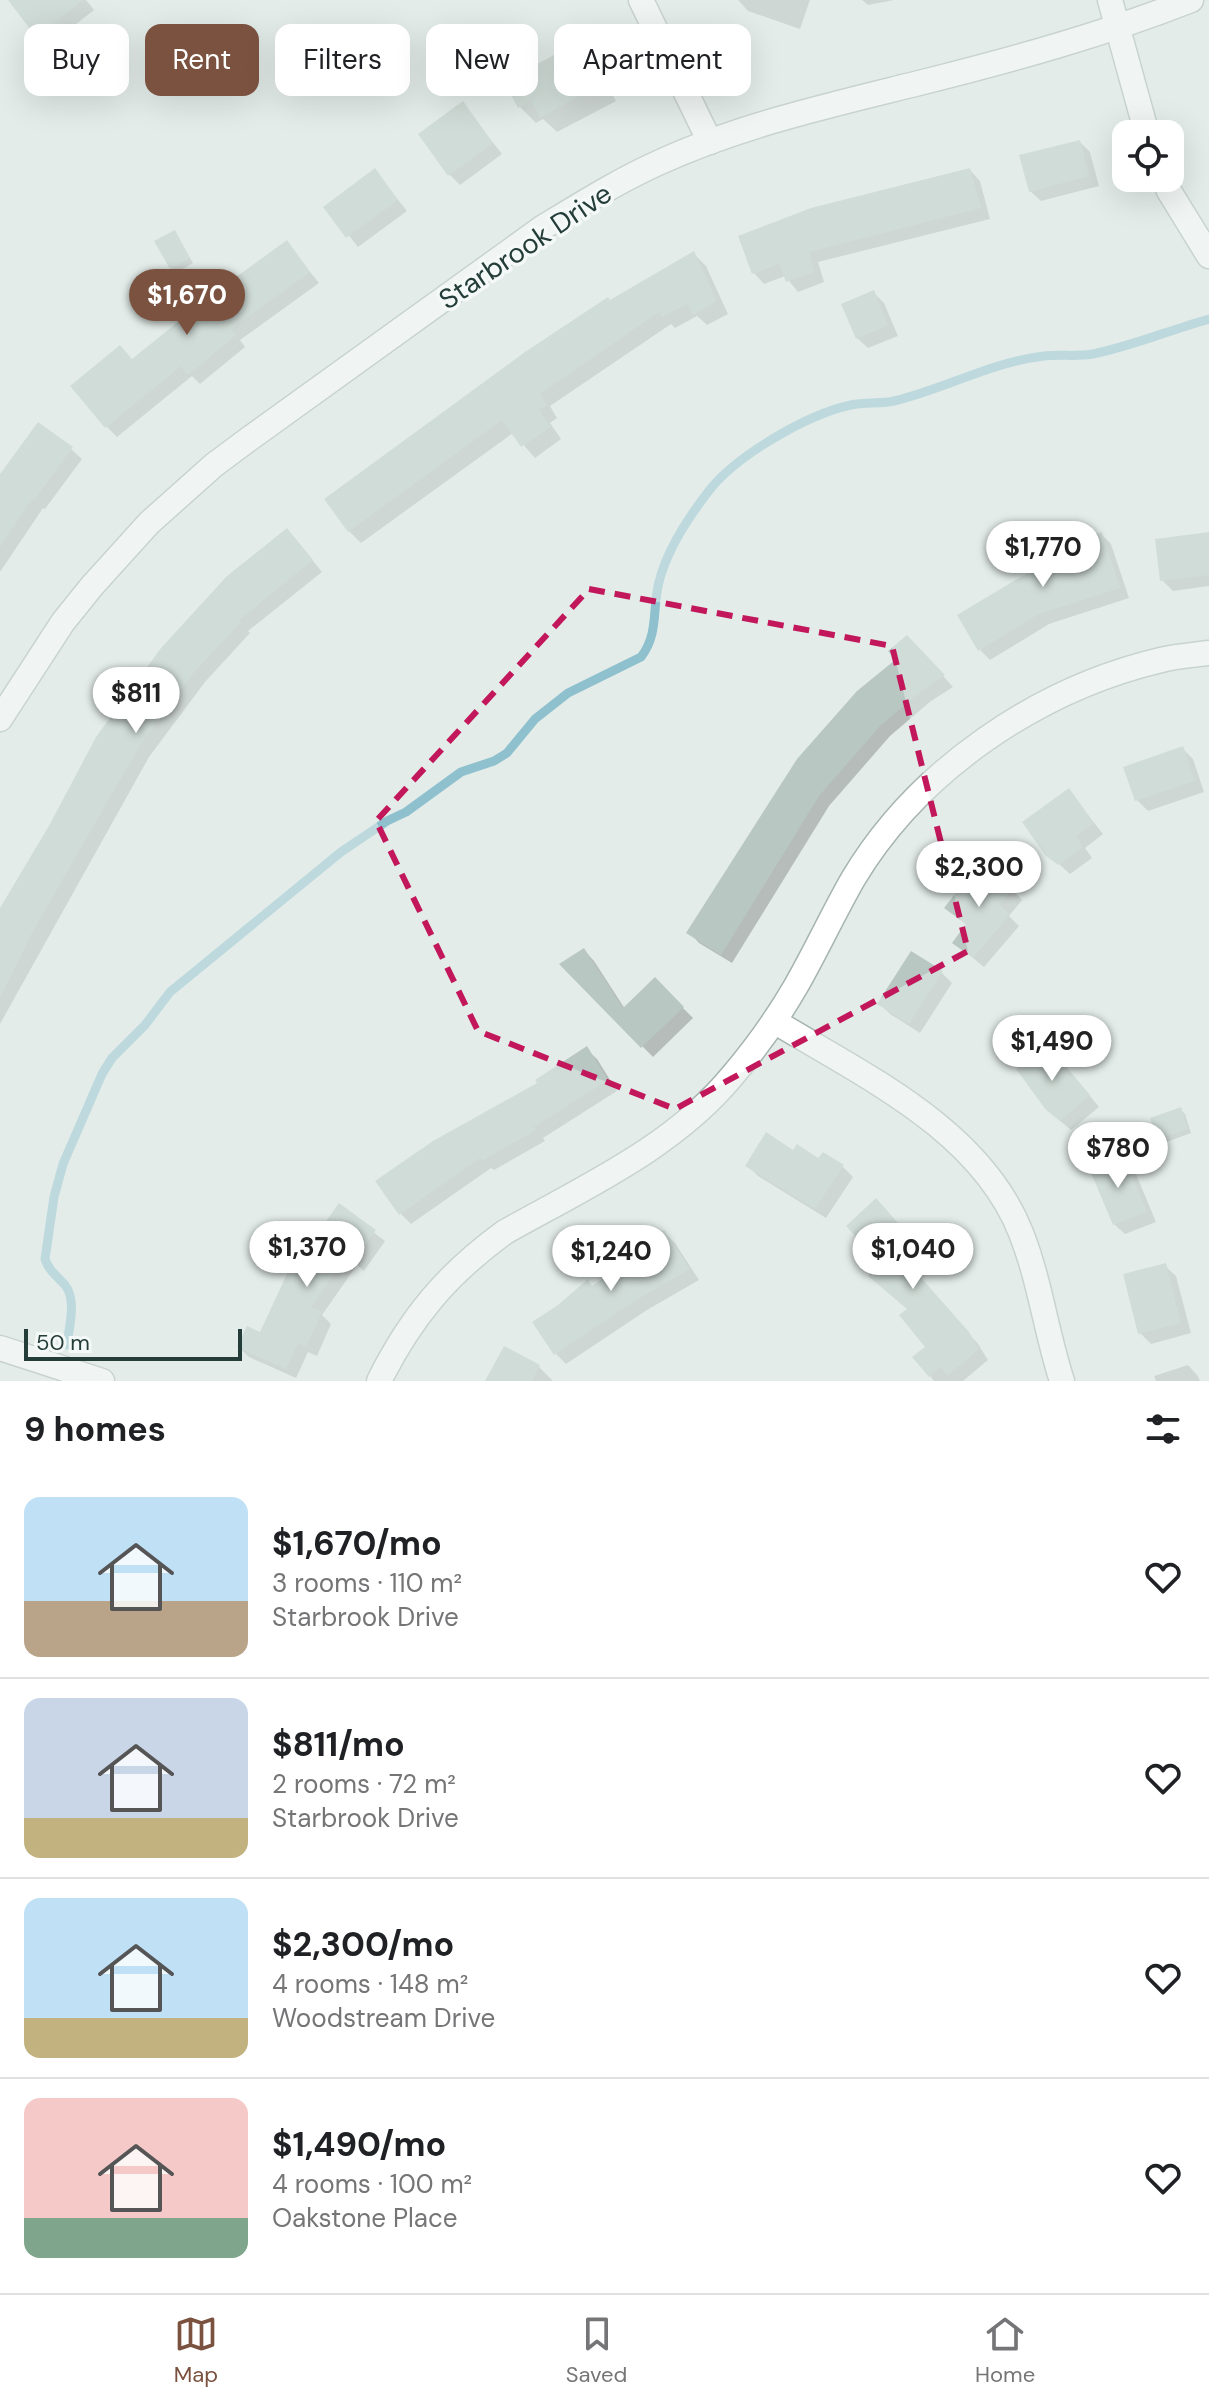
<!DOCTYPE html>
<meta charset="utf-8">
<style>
:root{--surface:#fff;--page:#f6f6f6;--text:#202124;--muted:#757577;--line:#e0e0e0;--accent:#7b5240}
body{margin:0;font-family:"DM Sans",sans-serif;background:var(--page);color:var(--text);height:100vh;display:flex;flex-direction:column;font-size:30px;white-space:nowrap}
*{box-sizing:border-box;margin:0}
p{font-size:26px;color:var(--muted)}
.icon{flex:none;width:44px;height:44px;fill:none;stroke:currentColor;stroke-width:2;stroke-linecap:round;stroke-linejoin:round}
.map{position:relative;height:1381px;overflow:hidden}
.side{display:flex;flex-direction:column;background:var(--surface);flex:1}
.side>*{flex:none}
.guide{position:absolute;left:24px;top:24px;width:800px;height:72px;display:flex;gap:16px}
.tools{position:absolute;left:1112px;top:120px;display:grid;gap:16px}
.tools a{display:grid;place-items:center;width:72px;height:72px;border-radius:16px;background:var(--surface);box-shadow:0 8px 32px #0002;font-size:40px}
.scale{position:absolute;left:24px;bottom:20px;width:218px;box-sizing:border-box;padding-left:8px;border:4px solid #243d38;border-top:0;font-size:22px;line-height:28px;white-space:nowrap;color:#243d38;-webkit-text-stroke:6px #f4f9f7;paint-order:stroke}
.price{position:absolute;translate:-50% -68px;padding:0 18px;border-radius:28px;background:#fff;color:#222;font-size:26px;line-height:52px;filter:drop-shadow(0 2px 4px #0008)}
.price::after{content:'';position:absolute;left:50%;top:48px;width:24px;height:18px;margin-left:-12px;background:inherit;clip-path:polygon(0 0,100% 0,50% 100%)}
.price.selected{background:var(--accent);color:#fff}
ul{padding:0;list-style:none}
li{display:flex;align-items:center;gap:24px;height:200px;padding:0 24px}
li+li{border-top:2px solid var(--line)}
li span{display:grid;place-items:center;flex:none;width:224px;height:160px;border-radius:16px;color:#555}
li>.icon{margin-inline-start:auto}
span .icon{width:96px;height:96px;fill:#fffc;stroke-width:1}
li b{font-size:34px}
h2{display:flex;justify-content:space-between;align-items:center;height:96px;padding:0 24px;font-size:34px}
.pill{padding:0 28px;border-radius:16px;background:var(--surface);box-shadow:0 8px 32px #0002;font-size:28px;line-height:72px}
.pill.selected{background:var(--accent);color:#fff}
.tab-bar{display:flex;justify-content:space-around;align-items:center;height:112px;border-top:2px solid var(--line);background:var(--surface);font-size:22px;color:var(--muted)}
.tab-bar a{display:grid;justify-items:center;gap:4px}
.tab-bar .selected{color:var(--accent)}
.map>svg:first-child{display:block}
.shadow{fill:#0003}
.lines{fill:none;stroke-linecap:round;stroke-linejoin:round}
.stream{stroke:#8ec0ce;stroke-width:9}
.building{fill:#b9c7c2}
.minor-casing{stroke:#a6b4b0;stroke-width:27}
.minor{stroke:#fff;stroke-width:24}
.marked{fill:none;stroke:#c2185b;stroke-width:6;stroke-dasharray:16 10;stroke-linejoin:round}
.labels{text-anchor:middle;stroke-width:7;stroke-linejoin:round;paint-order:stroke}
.street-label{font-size:28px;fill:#243d38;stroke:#f4f9f7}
</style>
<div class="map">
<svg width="1209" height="1381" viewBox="0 0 1209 1381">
<rect width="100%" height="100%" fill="#e3ece9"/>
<g class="shadow">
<path d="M20 0H86L94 10 48 46 14 5Z"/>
<path d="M738 0H810L800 29 748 11Z"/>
<path d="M862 0H894L868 5Z"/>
<path d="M578 44 594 60 616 101 557 132 543 119 536 123 520 107 507 83Z"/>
<path d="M463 104 502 154 460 185 449 174Z"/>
<path d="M1080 142 1090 152 1099 186 1041 201 1030 191Z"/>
<path d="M970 170 980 181 990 219 818 262 824 282 798 292 785 276 764 284 754 273Z"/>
<path d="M375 171 407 211 358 247 326 207Z"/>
<path d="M175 232 193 263 176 273 171 268Z"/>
<path d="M287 243 319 283 240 340 245 347 200 384 192 376 117 437 107 427 133 360Z"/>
<path d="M694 254 706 266 728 314 707 325 697 316 675 328 671 324 550 406 557 418 550 423 561 439 535 458 513 433 361 543 349 531 611 302Z"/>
<path d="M873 292 884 303 898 336 868 348 857 338Z"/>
<path d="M71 449 82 459 45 509 43 508 0 572V477Z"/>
<path d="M1101 534 1111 544 1129 598 1049 624 990 660 980 650Z"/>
<path d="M1209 534V586L1173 591 1162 580Z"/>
<path d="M297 541 322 572 248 631 250 633 205 682 149 757 0 1024V912Z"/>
<path d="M917 647 953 687 931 701 890 736 829 806 732 963 699 943 689 932Z"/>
<path d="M1182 748 1193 759 1204 792 1148 811 1137 800 1126 768Z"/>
<path d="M1069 791 1103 834 1085 848 1092 858 1070 874 1047 853Z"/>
<path d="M1012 889 1022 900 1009 916 1019 926 984 967 955 943 968 926 946 908Z"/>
<path d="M584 950 594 961 625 1009 655 980 693 1018 653 1057 562 965Z"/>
<path d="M942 973 952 983 920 1033 890 1014 880 1004Z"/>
<path d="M586 1049 597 1059 617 1091 543 1138 545 1141 494 1170 491 1168 411 1224 400 1213Z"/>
<path d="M1057 1056 1099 1107 1071 1130 1059 1120Z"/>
<path d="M1180 1109 1185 1114 1191 1133 1164 1143 1159 1138Z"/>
<path d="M794 1152 842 1166 853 1177 826 1218 758 1176 748 1166Z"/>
<path d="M1122 1156 1133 1167 1156 1222 1125 1234 1114 1224Z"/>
<path d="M339 1206 385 1241 364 1271 357 1265 322 1315 331 1324 317 1356 308 1352 296 1378 249 1357 239 1347 261 1334 295 1267Z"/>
<path d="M902 1228 936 1258 918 1275 978 1344 988 1360 963 1381H934L915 1357 928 1347 883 1264Z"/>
<path d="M664 1232 675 1243 699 1280 647 1310 566 1364 556 1354 593 1288 640 1256Z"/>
<path d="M1165 1266 1176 1276 1191 1333 1151 1344 1140 1333Z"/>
<path d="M505 1348 539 1367 553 1381H487Z"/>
<path d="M1188 1365 1197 1375 1200 1381H1156L1154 1376Z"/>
</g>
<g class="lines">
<path class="stream" d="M67 1345C69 1326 77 1300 65 1285 57 1276 49 1271 45 1259L54 1197 63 1164 102 1074 112 1058 145 1025 170 992 341 852 387 821 406 812 461 772 494 761 507 753 535 719 568 693 641 657C659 634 652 608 659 582 667 549 688 518 708 492 735 456 808 414 851 405 865 402 880 404 894 401 945 389 991 362 1044 356 1060 354 1077 357 1093 354 1132 346 1170 330 1209 319"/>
</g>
<g class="building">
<path d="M8 0H83L36 37Z"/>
<path d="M578 42 601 84 540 118 531 101 518 108 504 82Z"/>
<path d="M463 101 493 143 448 176 418 134Z"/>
<path d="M1080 140 1089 176 1029 192 1019 155Z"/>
<path d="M375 168 398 200 346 238 323 207Z"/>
<path d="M970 168 981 208 809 252 814 272 786 282 779 264 752 274 738 236 811 208Z"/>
<path d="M175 230 190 258 170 269 154 241Z"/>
<path d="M287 240 310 272 231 329 236 335 188 375 181 366 105 428 70 386 120 345 132 359 210 296Z"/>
<path d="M694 251 717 301 693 315 687 304 662 317 659 312 540 394 547 405 539 410 551 427 521 447 502 420 348 532 324 499 525 352 608 297 610 300Z"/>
<path d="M874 290 888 325 856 339 841 304Z"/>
<path d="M38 422 73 447 34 500 32 499 0 547V474Z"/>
<path d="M287 528 313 560 239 620 241 622 195 671 139 747 34 929 0 998V908L50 824 96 737 161 648 227 576Z"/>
<path d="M1102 532 1120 588 1039 614 978 651 957 615 1029 572 1024 558Z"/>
<path d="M1209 532V575L1160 581 1155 539Z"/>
<path d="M907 635 945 675 921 691 880 726 819 796 721 955 686 933 797 759 857 691 895 660 888 651Z"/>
<path d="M1183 746 1195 781 1135 801 1123 767Z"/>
<path d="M1069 788 1094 823 1076 836 1083 847 1058 865 1045 855 1022 822Z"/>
<path d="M980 862 1013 888 999 905 1010 914 973 958 952 943 966 924 944 908Z"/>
<path d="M584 948 623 1008 655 977 684 1007 641 1048 559 964Z"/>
<path d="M911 951 943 971 909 1024 877 1004Z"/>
<path d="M1046 1043 1090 1095 1060 1121 1046 1110 1016 1069Z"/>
<path d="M587 1046 608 1080 534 1127 536 1130 482 1161 480 1158 399 1215 375 1181 433 1141 537 1083 535 1080Z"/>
<path d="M1181 1107 1188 1129 1158 1139 1150 1118Z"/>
<path d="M766 1132 793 1150 797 1144 818 1158 823 1152 844 1165 815 1209 745 1166Z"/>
<path d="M1123 1154 1147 1212 1113 1225 1089 1168Z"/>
<path d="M876 1198 898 1223 927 1247 909 1264 969 1332 979 1349 947 1376 941 1367 929 1377 912 1357 925 1347 899 1315 907 1309 868 1276 880 1263 846 1226Z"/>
<path d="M339 1203 376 1230 353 1262 346 1257 311 1307 322 1312 306 1347 298 1343 286 1369 237 1347 247 1326 260 1332 292 1263 295 1265Z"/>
<path d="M664 1230 690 1269 636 1300 554 1355 532 1322 558 1305 588 1279 592 1286 637 1255 632 1249Z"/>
<path d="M1166 1263 1181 1323 1138 1334 1123 1274Z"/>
<path d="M504 1346 540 1365 532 1381H485Z"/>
</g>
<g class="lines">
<g class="minor-casing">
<g id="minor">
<path d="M641 0 710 142"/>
<path d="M1110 0 1147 134"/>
<path d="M1164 178 1169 191 1209 256"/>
<path d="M0 719 63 622 92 586 149 523 214 465 249 439 542 228C580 205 618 181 658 163 741 125 831 105 919 83 1011 60 1102 35 1191 0"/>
<path d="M774 1021C864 1076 980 1129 1021 1233 1040 1281 1046 1332 1062 1381"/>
<path d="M0 1348 102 1381"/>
<path d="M379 1381C411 1317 447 1274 505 1232 585 1187 674 1147 733 1075 756 1048 778 1017 796 986 816 951 833 914 853 879 918 770 1038 689 1161 660 1177 656 1193 655 1209 653"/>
</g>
</g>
<use href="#minor" class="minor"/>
</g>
<path d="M0 0H1209V1381H0ZM589 589 892 646 968 951 675 1109 478 1031 376 821Z" fill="#e3ece9" fill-opacity=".55" fill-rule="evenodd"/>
<path class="marked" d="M589 589 892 646 968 951 675 1109 478 1031 376 821Z"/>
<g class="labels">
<g class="street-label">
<text transform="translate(525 246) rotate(-34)" y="10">Starbrook Drive</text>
</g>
</g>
</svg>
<div class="tools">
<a><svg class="icon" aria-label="locate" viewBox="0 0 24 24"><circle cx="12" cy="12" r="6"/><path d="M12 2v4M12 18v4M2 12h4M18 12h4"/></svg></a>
</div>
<div class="scale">50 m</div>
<b class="price selected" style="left:187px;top:337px">$1,670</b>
<b class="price" style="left:1043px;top:589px">$1,770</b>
<b class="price" style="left:136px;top:735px">$811</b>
<b class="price" style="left:979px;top:909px">$2,300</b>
<b class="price" style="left:1052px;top:1083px">$1,490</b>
<b class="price" style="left:1118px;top:1190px">$780</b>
<b class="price" style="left:307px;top:1289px">$1,370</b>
<b class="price" style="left:913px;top:1291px">$1,040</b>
<b class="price" style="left:611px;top:1293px">$1,240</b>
<div class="guide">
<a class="pill">Buy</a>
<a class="pill selected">Rent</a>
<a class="pill">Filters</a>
<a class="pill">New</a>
<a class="pill">Apartment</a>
</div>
</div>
<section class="side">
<h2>9 homes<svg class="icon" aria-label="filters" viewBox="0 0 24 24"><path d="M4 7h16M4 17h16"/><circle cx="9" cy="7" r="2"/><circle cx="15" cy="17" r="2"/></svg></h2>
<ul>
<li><span style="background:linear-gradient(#bfe0f5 65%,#b9a48a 0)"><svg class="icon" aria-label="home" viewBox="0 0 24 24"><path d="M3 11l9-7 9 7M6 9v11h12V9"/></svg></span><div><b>$1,670/mo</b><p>3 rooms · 110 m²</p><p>Starbrook Drive</p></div><svg class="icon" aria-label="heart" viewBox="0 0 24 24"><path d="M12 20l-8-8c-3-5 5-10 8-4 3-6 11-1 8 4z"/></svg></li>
<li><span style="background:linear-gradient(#c9d6e8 75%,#c2b280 0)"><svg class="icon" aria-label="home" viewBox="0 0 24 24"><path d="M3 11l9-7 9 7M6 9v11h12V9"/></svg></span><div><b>$811/mo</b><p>2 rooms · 72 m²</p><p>Starbrook Drive</p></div><svg class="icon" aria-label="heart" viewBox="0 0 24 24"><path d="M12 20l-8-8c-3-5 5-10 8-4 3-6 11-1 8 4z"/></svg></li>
<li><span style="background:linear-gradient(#bfe0f5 75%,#c2b280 0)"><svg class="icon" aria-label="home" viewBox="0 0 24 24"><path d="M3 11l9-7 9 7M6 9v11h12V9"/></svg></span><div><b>$2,300/mo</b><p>4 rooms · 148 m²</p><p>Woodstream Drive</p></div><svg class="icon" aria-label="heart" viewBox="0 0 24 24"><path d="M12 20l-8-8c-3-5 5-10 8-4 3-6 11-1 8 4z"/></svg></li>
<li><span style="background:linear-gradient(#f6c9c9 75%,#7fa58c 0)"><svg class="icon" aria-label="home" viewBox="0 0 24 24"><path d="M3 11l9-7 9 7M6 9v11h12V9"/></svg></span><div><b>$1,490/mo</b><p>4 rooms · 100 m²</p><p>Oakstone Place</p></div><svg class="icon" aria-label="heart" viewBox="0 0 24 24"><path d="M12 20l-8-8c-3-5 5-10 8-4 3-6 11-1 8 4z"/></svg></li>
</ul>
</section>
<nav class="tab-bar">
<a class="selected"><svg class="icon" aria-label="map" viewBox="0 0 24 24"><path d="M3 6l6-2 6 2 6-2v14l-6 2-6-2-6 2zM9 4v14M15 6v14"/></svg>Map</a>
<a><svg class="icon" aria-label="saved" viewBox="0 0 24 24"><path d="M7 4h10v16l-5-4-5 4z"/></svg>Saved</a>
<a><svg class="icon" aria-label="home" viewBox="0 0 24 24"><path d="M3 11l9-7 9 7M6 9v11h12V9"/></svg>Home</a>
</nav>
